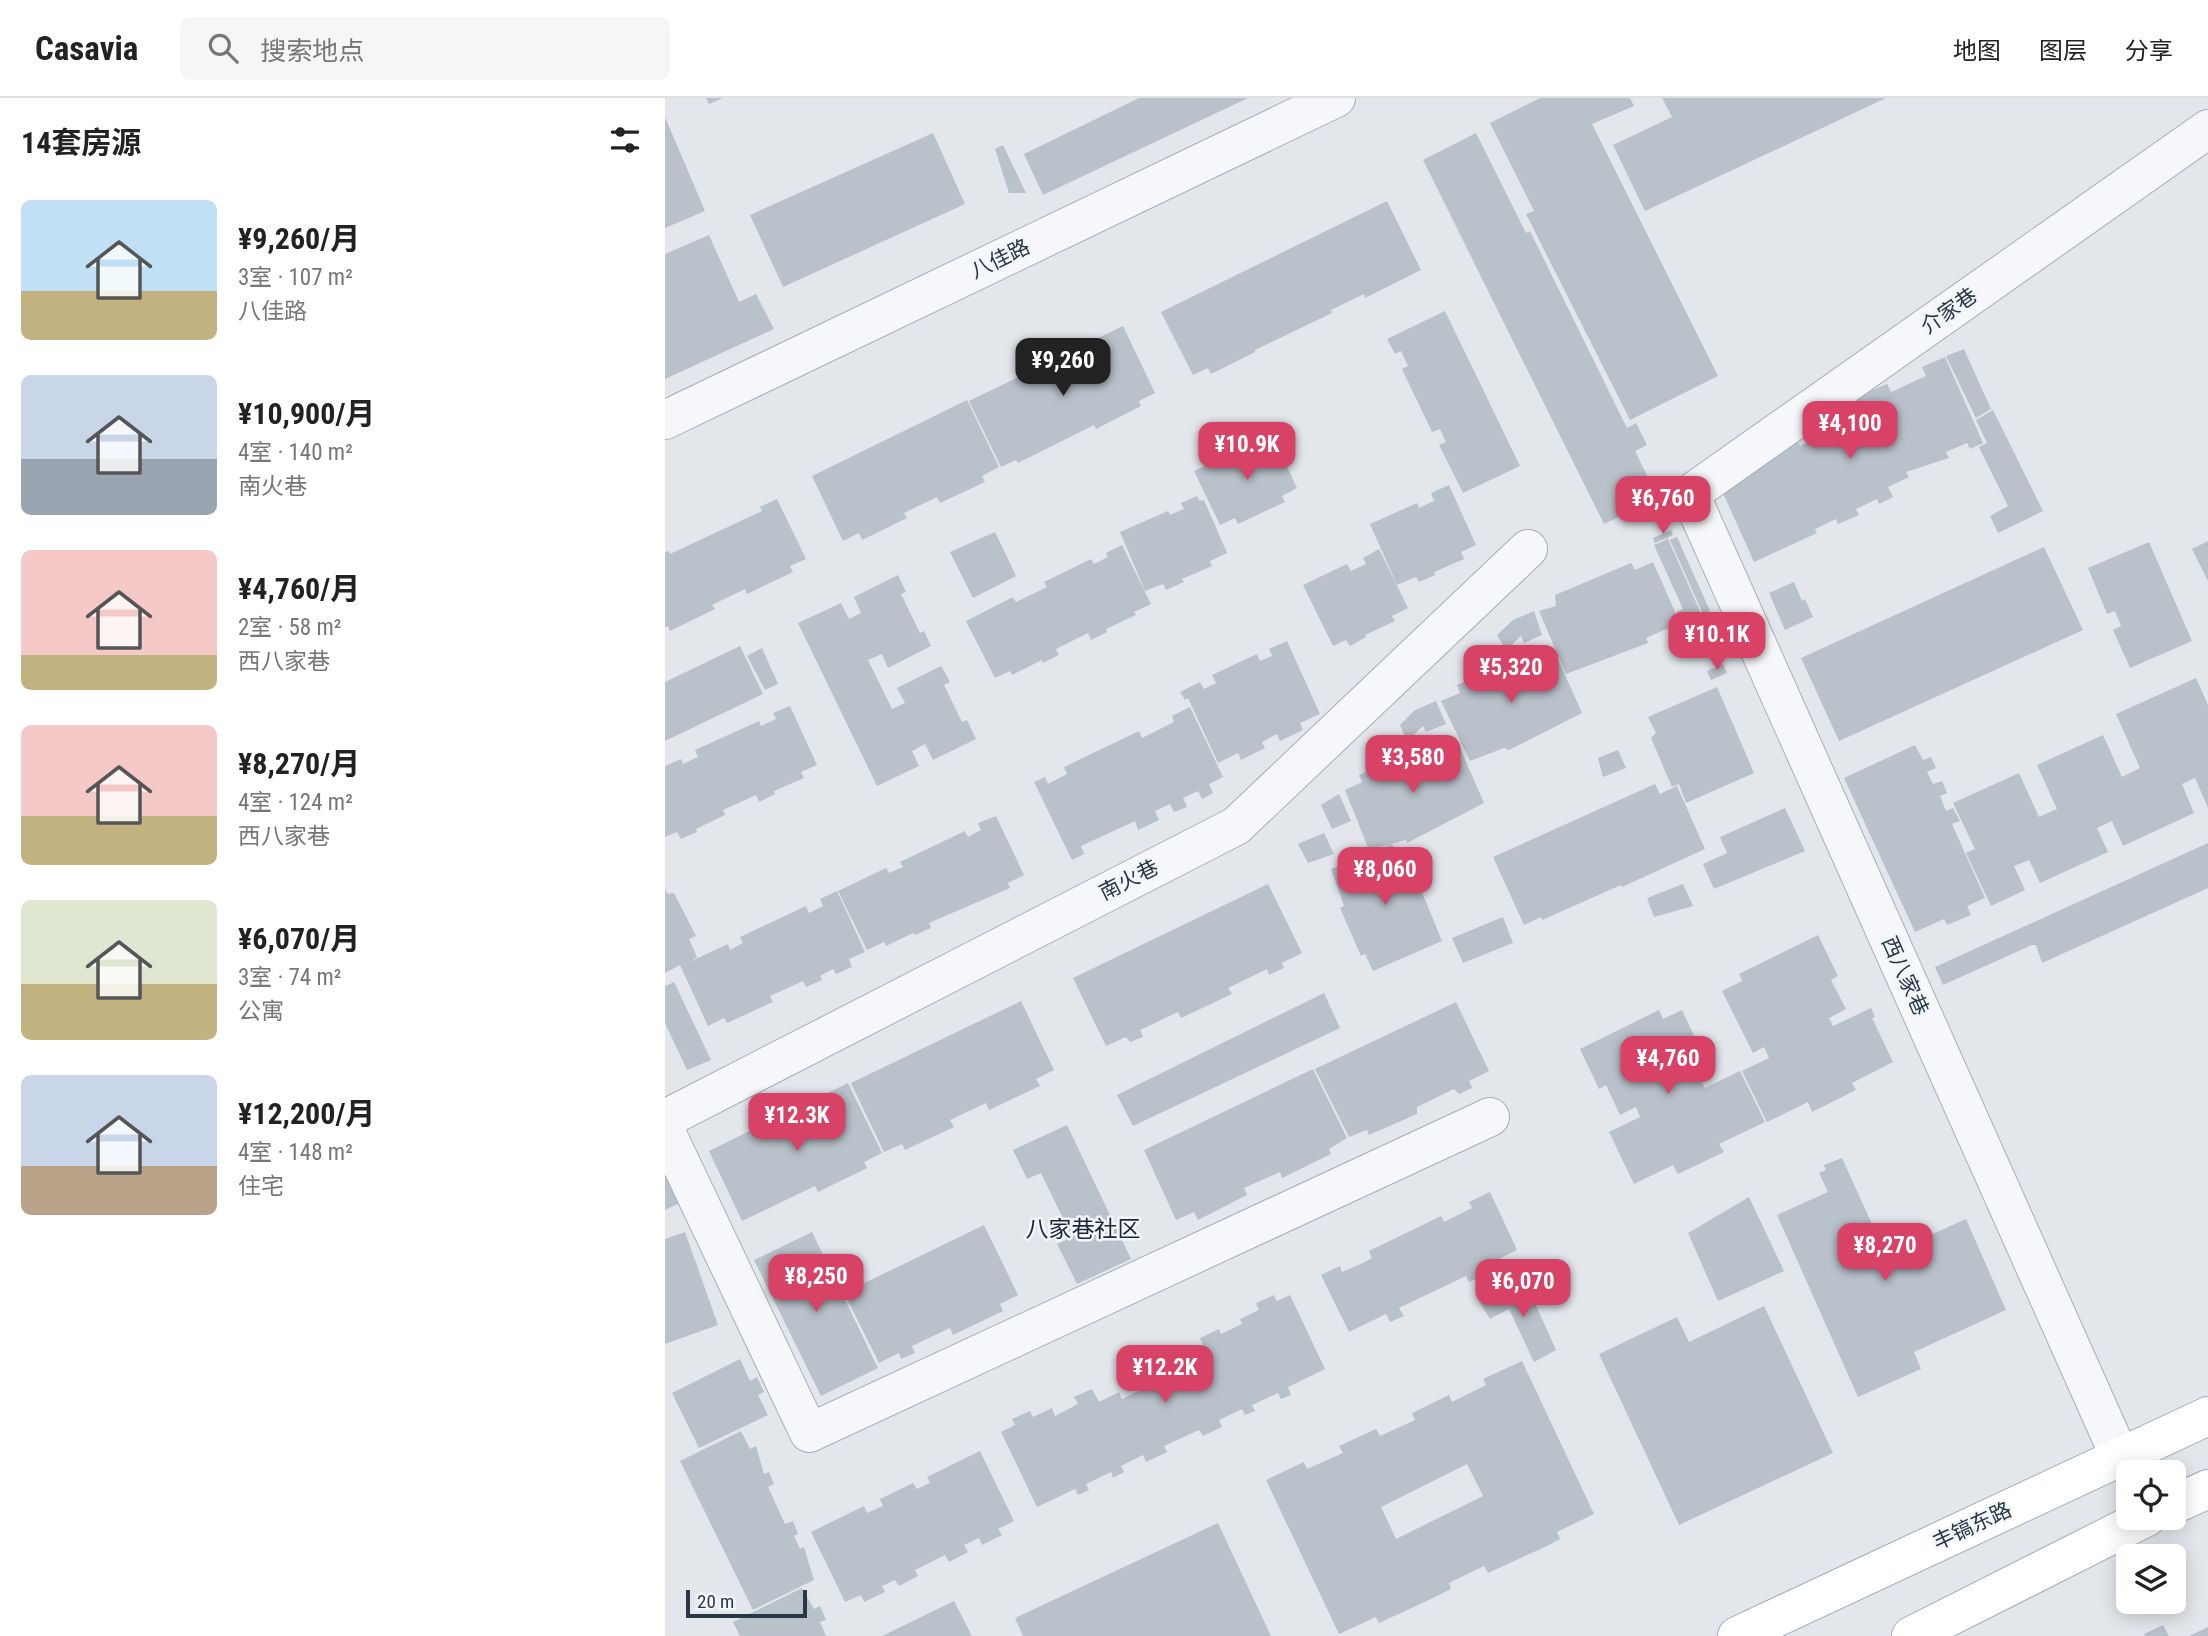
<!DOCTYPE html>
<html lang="zh">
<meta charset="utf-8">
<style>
:root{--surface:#fff;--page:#f6f6f6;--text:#222;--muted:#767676;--line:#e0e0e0;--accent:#d74266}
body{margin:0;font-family:"Roboto Condensed","Noto Sans SC",sans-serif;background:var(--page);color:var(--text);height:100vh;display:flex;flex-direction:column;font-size:26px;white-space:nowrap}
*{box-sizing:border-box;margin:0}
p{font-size:23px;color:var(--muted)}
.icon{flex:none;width:38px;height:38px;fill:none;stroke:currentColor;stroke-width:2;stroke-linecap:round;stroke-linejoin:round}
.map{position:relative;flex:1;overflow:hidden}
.details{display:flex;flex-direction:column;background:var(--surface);width:665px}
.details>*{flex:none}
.tools{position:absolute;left:1451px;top:1362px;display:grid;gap:14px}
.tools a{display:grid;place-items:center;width:70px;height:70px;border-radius:10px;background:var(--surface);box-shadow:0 4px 18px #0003;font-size:35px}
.scale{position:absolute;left:21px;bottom:18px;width:121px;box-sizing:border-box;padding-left:7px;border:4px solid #293645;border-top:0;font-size:19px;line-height:24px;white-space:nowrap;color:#293645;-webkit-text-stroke:5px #f3f6f9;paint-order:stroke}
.price{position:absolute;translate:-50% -60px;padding:0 16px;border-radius:14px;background:var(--accent);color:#fff;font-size:23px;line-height:46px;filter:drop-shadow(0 2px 4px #0008)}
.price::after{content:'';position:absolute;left:50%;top:42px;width:21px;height:16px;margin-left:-10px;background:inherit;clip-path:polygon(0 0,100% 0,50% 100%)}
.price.current{background:#222;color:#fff}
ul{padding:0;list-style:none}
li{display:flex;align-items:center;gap:21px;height:175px;padding:0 21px}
li span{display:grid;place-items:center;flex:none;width:196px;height:140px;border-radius:10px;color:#555}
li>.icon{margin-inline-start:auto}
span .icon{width:84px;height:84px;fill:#fffc;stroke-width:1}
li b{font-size:30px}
h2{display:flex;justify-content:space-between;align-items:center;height:84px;padding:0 21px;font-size:30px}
header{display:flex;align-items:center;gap:42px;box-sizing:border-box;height:98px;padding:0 35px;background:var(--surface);border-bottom:2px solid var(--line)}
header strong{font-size:33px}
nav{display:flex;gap:38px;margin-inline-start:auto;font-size:24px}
.search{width:490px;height:63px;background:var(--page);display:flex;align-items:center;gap:18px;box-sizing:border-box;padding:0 24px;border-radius:10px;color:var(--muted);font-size:26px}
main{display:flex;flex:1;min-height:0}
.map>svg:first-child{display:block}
.building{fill:#b9c1ca;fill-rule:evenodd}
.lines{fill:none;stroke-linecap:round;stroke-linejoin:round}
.minor-casing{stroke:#a7aeb7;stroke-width:40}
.major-casing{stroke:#a1acb8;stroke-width:40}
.minor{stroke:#f6f7fa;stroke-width:38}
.major{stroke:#fff;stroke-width:38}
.labels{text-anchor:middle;stroke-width:5;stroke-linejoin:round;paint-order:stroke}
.street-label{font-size:21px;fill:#293645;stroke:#f3f6f9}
.neighbourhood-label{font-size:23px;fill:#1b2736;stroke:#f3f6f9}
</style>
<header>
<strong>Casavia</strong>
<div class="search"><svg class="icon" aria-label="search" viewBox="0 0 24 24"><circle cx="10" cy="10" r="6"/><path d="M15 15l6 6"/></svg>搜索地点</div>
<nav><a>地图</a><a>图层</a><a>分享</a></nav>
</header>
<main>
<section class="details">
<h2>14套房源<svg class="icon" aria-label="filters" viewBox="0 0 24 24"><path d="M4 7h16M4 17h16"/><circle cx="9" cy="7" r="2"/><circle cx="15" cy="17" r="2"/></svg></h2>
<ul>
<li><span style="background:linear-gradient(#bfe0f5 65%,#c2b280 0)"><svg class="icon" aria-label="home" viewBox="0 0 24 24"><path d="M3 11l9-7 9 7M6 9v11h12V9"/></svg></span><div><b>¥9,260/月</b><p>3室 · 107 m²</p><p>八佳路</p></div></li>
<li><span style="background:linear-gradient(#c9d6e8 60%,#9aa5b1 0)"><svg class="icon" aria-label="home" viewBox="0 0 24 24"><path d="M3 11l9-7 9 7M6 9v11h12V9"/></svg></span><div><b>¥10,900/月</b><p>4室 · 140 m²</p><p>南火巷</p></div></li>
<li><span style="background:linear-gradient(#f6c9c9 75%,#c2b280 0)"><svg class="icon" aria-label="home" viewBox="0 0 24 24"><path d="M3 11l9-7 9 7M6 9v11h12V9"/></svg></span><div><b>¥4,760/月</b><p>2室 · 58 m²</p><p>西八家巷</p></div></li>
<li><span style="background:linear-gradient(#f6c9c9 65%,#c2b280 0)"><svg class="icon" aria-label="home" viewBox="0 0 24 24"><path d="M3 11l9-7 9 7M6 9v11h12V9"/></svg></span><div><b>¥8,270/月</b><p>4室 · 124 m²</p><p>西八家巷</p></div></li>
<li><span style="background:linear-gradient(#dfe7d0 60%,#c2b280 0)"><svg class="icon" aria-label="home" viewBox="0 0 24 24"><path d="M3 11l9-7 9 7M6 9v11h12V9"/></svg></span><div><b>¥6,070/月</b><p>3室 · 74 m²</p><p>公寓</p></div></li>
<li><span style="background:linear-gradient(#c9d6e8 65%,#b9a48a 0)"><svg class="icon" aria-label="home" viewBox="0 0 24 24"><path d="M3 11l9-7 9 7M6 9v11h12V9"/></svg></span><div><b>¥12,200/月</b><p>4室 · 148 m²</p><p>住宅</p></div></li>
</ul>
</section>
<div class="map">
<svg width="1543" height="1538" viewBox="0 0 1543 1538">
<rect width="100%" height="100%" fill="#e3e7ec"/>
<g class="building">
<path d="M41 0H58L44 6Z"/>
<path d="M474 0H583L378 97 359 56Z"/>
<path d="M875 0H965L969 8 927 26 1053 278 965 322 861 116 869 113 825 25Z"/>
<path d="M997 0H1221L980 113 948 47 1007 19Z"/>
<path d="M0 19 40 113 0 130Z"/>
<path d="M268 35 300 106 118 189 85 117Z"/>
<path d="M811 35 861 135 865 133 962 330 971 325 982 347 970 353 993 400 939 426 758 62Z"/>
<path d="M338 47 361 95H344L330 51Z"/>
<path d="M722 103 756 172 700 200 699 196 666 212 667 215 590 252V254L546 276 543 270 528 277 496 214Z"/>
<path d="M44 137 74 204 91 196 109 231 0 281V156Z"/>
<path d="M780 213 855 368 798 395 774 347 781 344 775 331 767 334 737 271 743 268 736 253 730 256 722 241Z"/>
<path d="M458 228 490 295 474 303 476 308 431 331 429 327 353 365 351 362 336 369 304 303Z"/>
<path d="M1299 251 1326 311 1311 320 1281 258Z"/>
<path d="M1280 259 1318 345 1305 351 1302 345 1281 354 1284 360 1241 374 1244 379 1223 389 1228 399 1214 406 1212 401 1191 411 1194 417 1173 426 1171 421 1150 431 1152 435 1089 464 1054 386 1131 340 1135 348 1171 332 1167 324 1189 313 1184 302 1222 286 1226 294 1261 278 1257 269Z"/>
<path d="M302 302 334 369 317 378 320 384 275 405 272 399 239 415 242 420 197 442 194 435 178 443 147 378Z"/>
<path d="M1328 312 1378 413 1333 435 1325 418 1343 408 1314 349 1322 345 1311 322Z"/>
<path d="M607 336 632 390 617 398 620 404 573 426 570 420 555 427 529 373 576 351 578 356 593 349 591 343Z"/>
<path d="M784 387 811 447 796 454 799 461 769 474 770 477 754 484 751 479 732 487 705 426 752 405 754 410 769 403 766 395Z"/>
<path d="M532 398 535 403 539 402 562 455 545 463 547 468 517 481 519 484 501 492 498 486 480 493 455 434 503 413 505 417 519 411 516 405Z"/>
<path d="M112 401 141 461 125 468 128 474 82 496 80 491 47 507 50 511 5 533 3 528 0 529V454L4 453 5 456 97 413 95 409Z"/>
<path d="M1006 432 1008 437 990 445 988 440Z"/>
<path d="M330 434 351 478 308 500 285 454Z"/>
<path d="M1012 439 1045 513 1038 516 1005 442Z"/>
<path d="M1003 441 1042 529 1022 538 1012 514 1018 511 989 447Z"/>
<path d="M1543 443V483L1527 451Z"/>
<path d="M1484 444 1527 543 1465 570 1448 532 1456 528 1450 513 1442 516 1423 470Z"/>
<path d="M457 447 486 506 469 514 471 517 441 531 442 534 426 542 423 535 391 551 394 557 378 565 377 562 347 577 345 573 330 580 301 523 348 499 351 504 382 489 379 484 426 461 429 466 443 459 441 455Z"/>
<path d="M1379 449 1418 532 1174 643 1136 560Z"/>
<path d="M714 451 743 510 727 518 730 523 700 537 701 539 685 548 681 542 668 548 638 487 682 466 686 473 701 466 698 460Z"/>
<path d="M988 464 1015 525 981 540 983 545 901 576 874 513 891 508 890 497 966 465 970 472Z"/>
<path d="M233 477 241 494 236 496 255 535 259 533 266 548 223 570 217 556 203 562 227 611 240 605 232 590 276 568 285 584 279 587 297 624 302 622 311 641 268 662 260 646 247 653 254 668 212 688 133 525 176 505 184 521 196 515 189 499Z"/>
<path d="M1129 484 1137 503 1140 501 1148 519 1120 532 1104 495Z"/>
<path d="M869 513 877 537 859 545 856 538 841 552 832 537 848 522Z"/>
<path d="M622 543 655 616 635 625 638 632 615 643 612 636 597 644 600 650 576 662 573 655 553 665 523 600 520 602 515 594 535 584 539 591 551 585 547 577 592 556 595 563 607 558 604 551Z"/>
<path d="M75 548 98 596 0 643V584Z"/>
<path d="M97 550 113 586 100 592 82 558Z"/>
<path d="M868 554 872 561 890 554 917 615 844 652 839 650 805 663 776 603 795 595 792 587Z"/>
<path d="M1058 566 1062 575 1046 582 1042 573Z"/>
<path d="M1531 580 1543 607V710L1530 680 1517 686 1529 715 1458 748 1447 723 1432 730 1443 754 1375 785 1364 762 1349 768 1360 792 1326 808 1301 755 1310 751 1288 705 1354 675 1374 719 1392 711 1372 667 1438 637 1457 679 1475 670 1451 616Z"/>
<path d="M1052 589 1089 675 1021 705 1014 686 1007 689 986 640 991 635 983 619Z"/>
<path d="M771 603 781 626 761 634 758 628 742 643 735 627 750 612Z"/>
<path d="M125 608 152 667 136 674 139 680 109 693 110 696 94 704 91 697 58 712 60 717 31 731 32 734 16 741 12 734 0 739V668L16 661 18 666 33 659 30 652 94 623 96 628 111 621 108 615Z"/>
<path d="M525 609 558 679 544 686 548 695 537 701 533 693 518 700 522 709 509 714 505 706 490 713 494 722 473 732 470 723 416 748 419 756 407 762 369 684 380 679 383 686 402 676 399 669 474 633 477 640 509 624 507 618Z"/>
<path d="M770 643 774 651 792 643 819 705 742 745 741 742 704 752 680 692 697 684 694 677Z"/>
<path d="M1250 647 1258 662 1266 659 1271 670 1262 674 1268 686 1277 683 1282 695 1275 698 1281 713 1288 710 1295 723 1287 726 1320 800 1302 808 1306 817 1282 827 1279 821 1250 834 1179 680Z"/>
<path d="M953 652 961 670 938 679 933 660Z"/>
<path d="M990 686 995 696 1012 688 1040 751 957 789 956 787 877 822 876 819 859 827 828 759Z"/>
<path d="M674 696 686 723 667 731 656 707Z"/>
<path d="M1120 710 1140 753 1049 791 1038 766 1062 755 1055 739Z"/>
<path d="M331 718 359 777 343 785 345 790 264 825 266 830 250 837 248 835 221 848 219 844 202 852 173 793 221 770 224 775 238 769 235 764 300 733 303 739 316 732 313 725Z"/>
<path d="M659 735 669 756 643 765 633 746Z"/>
<path d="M1543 745V790L1377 865 1371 847H1367L1278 887 1270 869Z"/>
<path d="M727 746 734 763 743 760 777 843 708 873 700 856 696 858 675 810 679 808 666 771Z"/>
<path d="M603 786 637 855 617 865 619 870 604 877 602 871 563 890 567 896 516 920 513 914 475 932 478 939 465 944 461 939 441 948 408 880Z"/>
<path d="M1018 786 1028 808 989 819 982 800Z"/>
<path d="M0 791 3 796 9 795 31 838 24 841 32 859 24 864 63 846 65 852 78 845 75 839 141 808 144 815 158 808 155 801 172 793 200 854 184 861 187 869 171 876 168 871 155 878 157 882 141 889 138 883 105 898 108 904 62 925 59 920 43 928 15 867 0 875Z"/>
<path d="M838 819 848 845 798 865 787 840Z"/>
<path d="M1153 837 1173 878 1166 882 1181 911 1164 920 1168 928 1206 910 1210 919 1207 920 1228 964 1187 985 1191 992 1147 1014 1143 1004 1102 1024 1077 973 1104 960 1099 949 1088 955 1057 893 1077 883 1074 876Z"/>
<path d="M9 884 46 962 22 972 0 925V888Z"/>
<path d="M659 895 675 930 468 1028 452 997Z"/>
<path d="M356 903 389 972 371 981 375 988 324 1012 321 1005 285 1022 289 1029 240 1052 237 1046 219 1054 186 985Z"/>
<path d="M791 904 824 973 804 983 807 990 794 996 789 991 752 1009V1016L704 1037 702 1032 684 1039 650 971Z"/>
<path d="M994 912 998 921 1017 912 1046 974 1034 979 1040 990 1075 973 1100 1024 1054 1046 1059 1054 1013 1076 1008 1067 969 1086 944 1034 975 1019 971 1009 955 1017 941 987 934 991 915 951Z"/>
<path d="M648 971 682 1040 664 1051 666 1056 617 1080 615 1074 579 1090 582 1097 533 1122 529 1114 511 1122 479 1052Z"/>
<path d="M183 985 217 1055 199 1064 202 1070 153 1094 150 1088 77 1123 44 1053Z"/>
<path d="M402 1027 466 1161 412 1186 392 1146 407 1139 376 1075 362 1081 348 1052Z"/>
<path d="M1177 1060 1221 1157 1301 1121 1341 1212 1249 1254 1256 1271 1193 1299 1112 1117 1163 1094 1154 1075 1161 1072 1159 1067Z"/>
<path d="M0 1075 19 1103 0 1112Z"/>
<path d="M825 1094 852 1152 815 1170 819 1177 804 1184 801 1178 734 1210 739 1218 725 1224 721 1216 684 1234 656 1177 675 1168 677 1174 698 1165 707 1160 704 1153 776 1118 779 1124 807 1110 804 1104Z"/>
<path d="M1084 1099 1119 1173 1053 1203 1023 1135Z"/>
<path d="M319 1127 353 1197 335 1206 338 1213 288 1237 285 1230 247 1248 250 1255 236 1261 234 1255 214 1265 179 1195Z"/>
<path d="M20 1134 53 1227 0 1246V1141Z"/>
<path d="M147 1134 213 1270 156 1298 89 1162Z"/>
<path d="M861 1185 891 1252 869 1264 844 1211 825 1221 815 1205Z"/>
<path d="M609 1197 612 1203 625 1197 660 1271 623 1289 626 1297 616 1301 613 1295 587 1307 590 1313 580 1317 577 1311 554 1322 557 1329 538 1338 534 1332 499 1348 502 1354 481 1364 478 1357 456 1368 459 1374 448 1380 446 1374 421 1386 424 1392 413 1397 410 1391 372 1409 336 1334 350 1327 347 1321 365 1313 368 1319 387 1310 390 1318 413 1306 409 1299 427 1291 434 1304 454 1294 457 1301 524 1269 522 1263 541 1253 535 1240 554 1231 556 1236 577 1226 575 1221 594 1212 591 1205Z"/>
<path d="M1099 1208 1168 1355 1014 1427 934 1256 1012 1219 1024 1244Z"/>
<path d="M75 1261 85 1283 92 1279 99 1294 93 1297 103 1317 34 1350 7 1295Z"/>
<path d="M857 1263 929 1416 892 1434 895 1441 884 1447 823 1475 819 1468 784 1485 786 1491 764 1502 714 1525 711 1519 674 1536 601 1382 639 1364 642 1371 678 1355 674 1348 711 1331 715 1338 750 1322 747 1315 784 1297 787 1304 821 1287 818 1281ZM802 1366 818 1398 731 1441 716 1409Z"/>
<path d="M76 1333 85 1351 91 1348 99 1376 104 1374 109 1386 103 1389 120 1426 128 1423 133 1436 129 1438 135 1451 139 1449 149 1482 88 1512 15 1363Z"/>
<path d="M315 1353 349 1423 333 1431 337 1437 317 1447 314 1440 299 1447 303 1454 284 1464 280 1457 250 1472 253 1478 234 1488 230 1482 217 1488 220 1494 199 1504 196 1497 180 1504 146 1434 199 1408 202 1415 218 1408 215 1401 248 1385 252 1391 265 1385 262 1379Z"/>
<path d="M553 1425 606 1538H358L350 1520Z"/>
<path d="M137 1490 149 1511 155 1508 161 1522 155 1524 161 1538H75L68 1524Z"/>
<path d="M289 1503 307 1538H217Z"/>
<path d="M1498 1527 1504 1538H1480L1479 1536Z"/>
<path d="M1543 1529V1538H1524Z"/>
</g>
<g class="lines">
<g class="minor-casing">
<g id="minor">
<path d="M0 322 671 0"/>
<path d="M0 1021 571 728 863 451"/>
<path d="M0 1032 144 1335 825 1019"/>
<path d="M1455 1359 1025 396 1543 31"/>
</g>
</g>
<g class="major-casing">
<g id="major">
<path d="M1508 1407 1543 1391"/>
<path d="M1072 1538 1543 1318"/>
<path d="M1246 1538 1482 1419"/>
</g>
</g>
<use href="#minor" class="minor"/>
<use href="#major" class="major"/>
</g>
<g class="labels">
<g class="street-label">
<text transform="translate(335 161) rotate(-26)" y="7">八佳路</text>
<text transform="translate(1284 213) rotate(-35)" y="7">介家巷</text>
<text transform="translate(464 782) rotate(-27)" y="7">南火巷</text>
<text transform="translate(1240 878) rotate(66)" y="7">西八家巷</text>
<text transform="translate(1307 1428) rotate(-25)" y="7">丰镐东路</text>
</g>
<g class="neighbourhood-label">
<text x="418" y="1139">八家巷社区</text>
</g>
</g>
</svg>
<div class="tools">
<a><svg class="icon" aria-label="locate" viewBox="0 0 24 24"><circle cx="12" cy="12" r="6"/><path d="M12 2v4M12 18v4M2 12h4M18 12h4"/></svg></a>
<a><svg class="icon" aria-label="layers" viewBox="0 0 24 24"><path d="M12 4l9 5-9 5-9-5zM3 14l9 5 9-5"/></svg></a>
</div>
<div class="scale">20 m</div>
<b class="price current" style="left:398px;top:300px">¥9,260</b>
<b class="price" style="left:1185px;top:363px">¥4,100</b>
<b class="price" style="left:582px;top:384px">¥10.9K</b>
<b class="price" style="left:998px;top:438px">¥6,760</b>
<b class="price" style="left:1052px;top:574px">¥10.1K</b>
<b class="price" style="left:846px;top:607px">¥5,320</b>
<b class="price" style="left:748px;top:697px">¥3,580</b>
<b class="price" style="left:720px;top:809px">¥8,060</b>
<b class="price" style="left:1003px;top:998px">¥4,760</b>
<b class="price" style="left:132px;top:1055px">¥12.3K</b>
<b class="price" style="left:1220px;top:1185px">¥8,270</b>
<b class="price" style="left:151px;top:1216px">¥8,250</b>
<b class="price" style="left:858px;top:1221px">¥6,070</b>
<b class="price" style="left:500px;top:1307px">¥12.2K</b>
</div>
</main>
